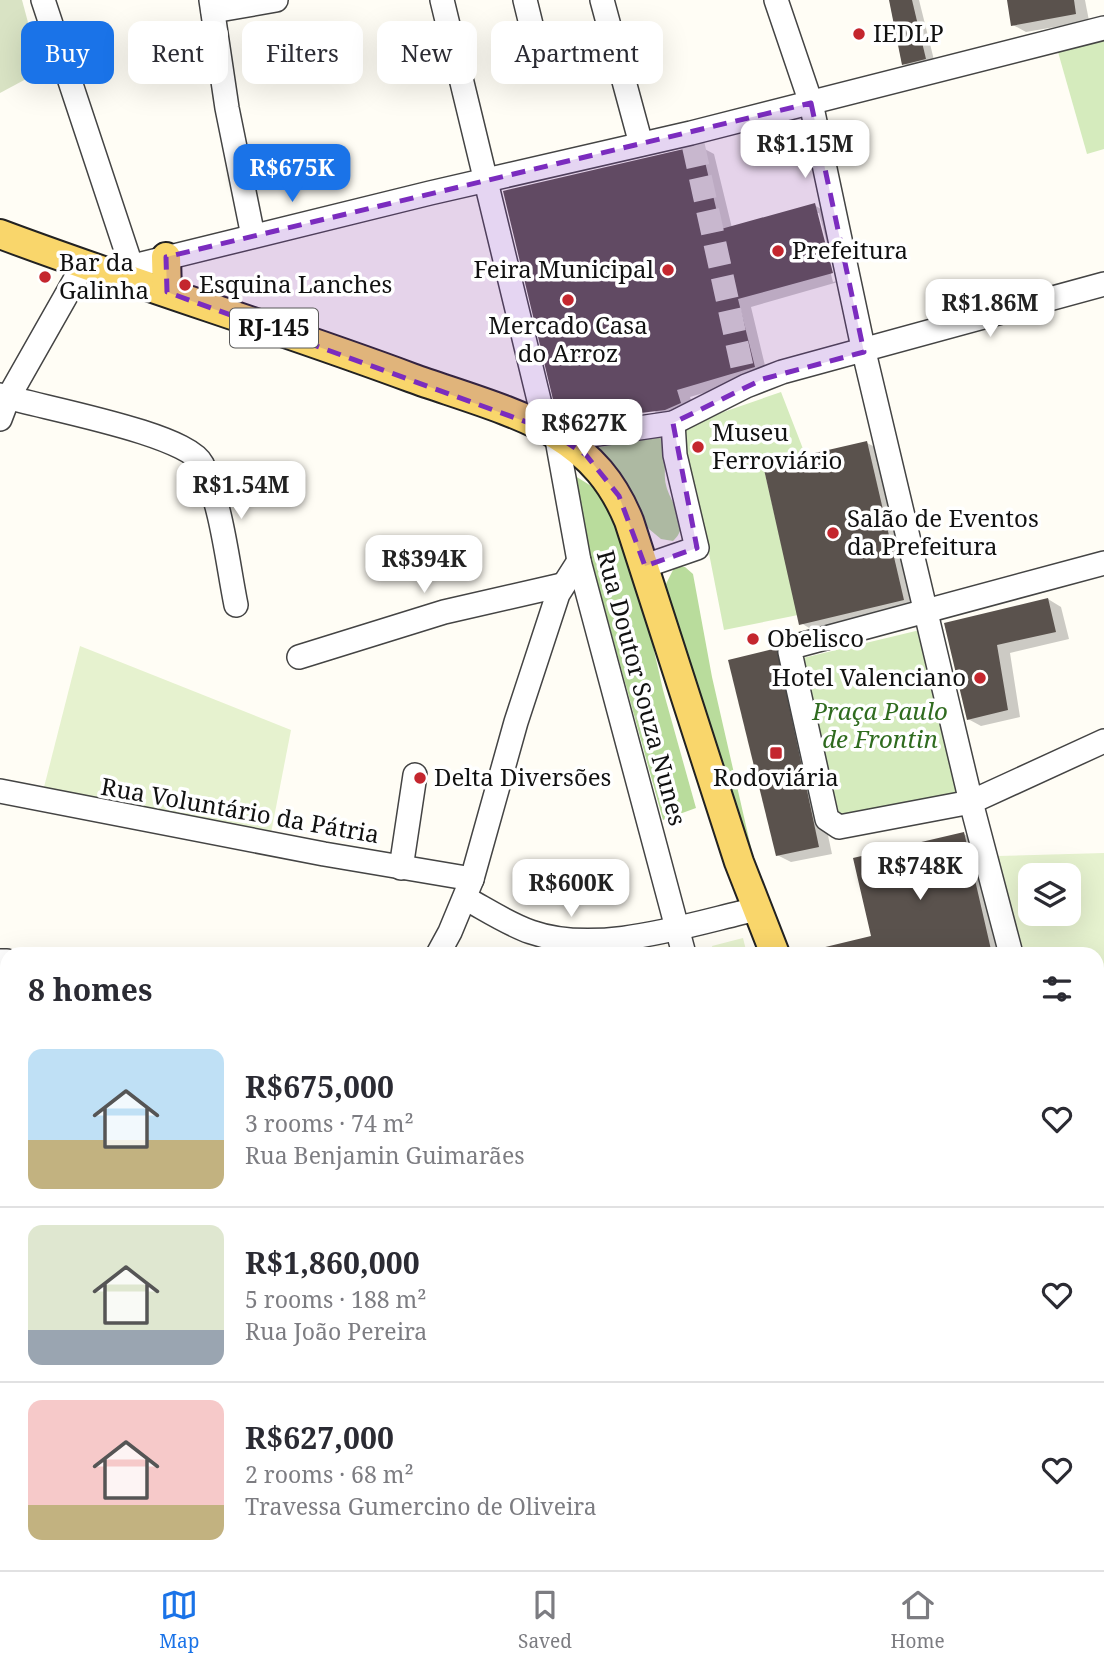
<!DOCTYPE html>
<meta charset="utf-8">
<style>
:root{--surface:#fff;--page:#f7f7f7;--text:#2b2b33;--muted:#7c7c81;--line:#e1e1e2;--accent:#1a73e8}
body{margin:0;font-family:"Noto Serif",serif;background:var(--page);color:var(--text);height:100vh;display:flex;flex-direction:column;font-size:26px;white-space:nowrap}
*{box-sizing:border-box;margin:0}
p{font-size:23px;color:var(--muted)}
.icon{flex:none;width:38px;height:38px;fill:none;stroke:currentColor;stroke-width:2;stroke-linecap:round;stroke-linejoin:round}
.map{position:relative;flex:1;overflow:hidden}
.drawer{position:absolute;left:0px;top:947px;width:1104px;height:625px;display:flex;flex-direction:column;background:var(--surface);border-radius:21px 21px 0 0;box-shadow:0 7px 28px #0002}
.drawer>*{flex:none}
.banner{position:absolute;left:21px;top:21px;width:700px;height:63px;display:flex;gap:14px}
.controls{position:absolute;left:1018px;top:863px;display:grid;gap:14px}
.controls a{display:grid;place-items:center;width:63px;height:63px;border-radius:14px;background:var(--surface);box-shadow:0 7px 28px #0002;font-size:35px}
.price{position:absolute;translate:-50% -60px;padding:0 16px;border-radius:14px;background:#fff;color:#222;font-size:23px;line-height:46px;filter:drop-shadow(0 2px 4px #0008)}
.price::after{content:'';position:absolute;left:50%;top:42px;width:21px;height:16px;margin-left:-10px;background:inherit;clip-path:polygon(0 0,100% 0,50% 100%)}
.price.active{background:var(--accent);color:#fff}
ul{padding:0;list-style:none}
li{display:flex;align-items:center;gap:21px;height:175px;padding:0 28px}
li+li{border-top:2px solid var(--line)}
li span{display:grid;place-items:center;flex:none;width:196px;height:140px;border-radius:14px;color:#555}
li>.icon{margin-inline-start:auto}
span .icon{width:84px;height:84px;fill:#fffc;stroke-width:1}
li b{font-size:30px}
h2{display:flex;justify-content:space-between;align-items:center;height:84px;padding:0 28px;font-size:30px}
.pill{padding:0 24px;border-radius:14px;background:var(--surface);box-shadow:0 7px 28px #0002;font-size:24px;line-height:63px}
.pill.active{background:var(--accent);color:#fff}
.tabs{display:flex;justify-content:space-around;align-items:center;height:98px;border-top:2px solid var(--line);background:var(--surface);font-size:19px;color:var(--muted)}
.tabs a{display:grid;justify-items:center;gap:4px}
.tabs .active{color:var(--accent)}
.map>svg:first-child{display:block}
.green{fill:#d5ebbd}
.forest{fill:#b9dc9c}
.cemetery{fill:#d9e3c4}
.pitch{fill:#e6f2cf;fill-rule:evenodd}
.shadow{fill:#0003;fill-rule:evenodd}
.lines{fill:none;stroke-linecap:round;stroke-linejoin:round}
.stream{stroke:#3f96cf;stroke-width:4.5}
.building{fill:#5a524d}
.minor-tunnel{stroke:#dbdad3;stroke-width:23;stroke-dasharray:23 11;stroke-linecap:butt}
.minor-casing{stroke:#444;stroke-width:26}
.major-casing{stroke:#222;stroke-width:32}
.minor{stroke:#fff;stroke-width:23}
.major{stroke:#f9d66b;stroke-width:28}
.marked{fill:#7b2cbf;fill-opacity:0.2;stroke:#7b2cbf;stroke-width:5;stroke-dasharray:14 9;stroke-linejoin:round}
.poi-dot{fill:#c4262e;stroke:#fff;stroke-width:2.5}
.labels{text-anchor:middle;stroke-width:7;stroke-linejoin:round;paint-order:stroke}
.shield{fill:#fff;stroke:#585858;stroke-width:2}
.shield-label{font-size:23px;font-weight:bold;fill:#111}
.poi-label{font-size:24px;fill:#111;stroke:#fff;text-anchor:start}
.street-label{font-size:24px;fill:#111;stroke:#fff}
.park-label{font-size:24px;font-style:italic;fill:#2f6b1f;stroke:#fff}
</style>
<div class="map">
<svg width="1104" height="1570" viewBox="0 0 1104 1570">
<rect width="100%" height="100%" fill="#fffdf5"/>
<g class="green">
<path d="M1104 33V149L1087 154 1056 45Z"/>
<path d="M781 392 805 454 763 465 798 615 724 630 697 492 677 428Z"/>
<path d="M920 630 958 795 841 823 803 658Z"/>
</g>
<g class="forest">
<path d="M661 436C670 450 662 469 666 485 669 499 681 512 681 526 680 533 678 536 673 541L661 539 649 529 595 448Z"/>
<path d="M572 474 596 489 620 527 635 567 663 690 696 808 663 820 591 559Z"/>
<path d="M675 566 685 567 693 574 712 677 752 852 742 830 667 598 666 584Z"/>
</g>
<path class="cemetery" d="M0 0H22L41 71 0 93Z"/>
<g class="pitch">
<path d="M80 646 291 730 271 833 41 799Z"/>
<path d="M1104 853V1301L1097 1273V954H1021L998 856ZM1031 875H1069V914H1031Z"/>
<path d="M743 938 747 954H714L712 946Z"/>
</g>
<g class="shadow">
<path d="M891 0H919L935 64 914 69 904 64Z"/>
<path d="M1008 0H1085L1089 21 1026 32 1013 25Z"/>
<path d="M701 147 714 154 732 228 814 205 828 213 845 280 751 307 767 374 690 397 694 410 581 428 572 423 655 414ZM815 213H819L837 281 833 282Z"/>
<path d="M867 443 881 450 916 607 814 631 801 623Z"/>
<path d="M1048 599 1061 607 1069 639 1010 653 1020 717 981 726 968 719 946 624Z"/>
<path d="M776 650 790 658 832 854 791 862 777 855Z"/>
<path d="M964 834 977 842 1003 954H813L873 938Z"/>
<path d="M406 1564H438L443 1570H408Z"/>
</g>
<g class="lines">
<path class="stream" d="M906 1564 908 1570"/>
</g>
<g class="building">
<path d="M889 0H912L926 59 902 65Z"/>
<path d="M1007 0H1074L1076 14 1011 26Z"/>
<path d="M701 145 721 229 815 203 833 273 738 299 755 367 677 390 681 403 665 410 566 422 557 416 503 191Z"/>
<path d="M867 441 904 600 799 625 763 465Z"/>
<path d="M1048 598 1056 632 997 645 1008 710 967 720 944 623Z"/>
<path d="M777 648 819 847 776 856 728 660Z"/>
<path d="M964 832 992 954H818L817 949 871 936 853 858Z"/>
</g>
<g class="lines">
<path class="minor-tunnel" d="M693 144 743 371"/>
<g class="minor-casing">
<g id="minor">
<path d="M43 0 131 265"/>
<path d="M211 0 227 108 253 236"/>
<path d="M442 0 546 429"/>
<path d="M525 0 540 61"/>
<path d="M602 0 641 144"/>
<path d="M776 0 811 103 864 352 971 802 1011 954"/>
<path d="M213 11 276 0"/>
<path d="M109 272 430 193 691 133 1104 28"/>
<path d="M0 395C37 407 187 433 202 464 222 506 227 560 236 605"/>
<path d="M0 419 8 398 84 264"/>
<path d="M556 434 579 561 684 954"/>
<path d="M564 439 673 423 746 386 782 372 1104 284"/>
<path d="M1104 563 796 646 790 652 827 819 839 827 971 802 1104 741"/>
<path d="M645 566 697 548 675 455 673 423"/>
<path d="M299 657 444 612 562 585"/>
<path d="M0 791 324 854 472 879"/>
<path d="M401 868 415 775"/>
<path d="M465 898C487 910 508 924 531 932 599 956 690 924 757 909"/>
<path d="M438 954 450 932 472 879 516 722 558 594 579 561"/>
<path d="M0 961H7"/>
<path d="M0 1119 7 1120"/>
<path d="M1097 1292 1104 1319"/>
<path d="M1097 1445 1104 1443"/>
<path d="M817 1564 818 1570"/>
</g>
</g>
<g class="major-casing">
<g id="major">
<path d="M0 234C136 285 275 327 412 378 453 393 519 411 555 434 591 456 613 482 629 521L739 862 775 954"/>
<path d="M166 257 167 292"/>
<path d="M947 1564 949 1570"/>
</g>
</g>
<use href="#minor" class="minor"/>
<use href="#major" class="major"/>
</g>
<path class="marked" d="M811 103 864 352 763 379 673 423 697 548 645 566 619 496 586 455 546 429 167 292 166 257Z"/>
<g class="poi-dot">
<circle cx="859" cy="34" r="7"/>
<circle cx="778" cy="251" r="7"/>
<circle cx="668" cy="270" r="7"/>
<circle cx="45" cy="277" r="7"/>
<circle cx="185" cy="285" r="7"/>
<circle cx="568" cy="300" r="7"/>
<circle cx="698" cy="447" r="7"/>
<circle cx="833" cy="533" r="7"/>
<circle cx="753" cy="639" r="7"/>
<circle cx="980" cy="678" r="7"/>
<rect x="769" y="746" width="14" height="14" rx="3.5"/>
<circle cx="420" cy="778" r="7"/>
</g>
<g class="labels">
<rect class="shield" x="230" y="308.5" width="88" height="39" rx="5"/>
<g class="shield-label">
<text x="274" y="336">RJ-145</text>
</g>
<g class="poi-label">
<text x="873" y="42">IEDLP</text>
<text x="792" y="259">Prefeitura</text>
<text x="59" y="271">Bar da<tspan x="59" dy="28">Galinha</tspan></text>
<text x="654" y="278" text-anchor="end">Feira Municipal</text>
<text x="199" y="293">Esquina Lanches</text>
<text x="568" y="334" text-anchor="middle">Mercado Casa<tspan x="568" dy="28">do Arroz</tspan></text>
<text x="712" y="441">Museu<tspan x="712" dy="28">Ferroviário</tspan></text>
<text x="847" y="527">Salão de Eventos<tspan x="847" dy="28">da Prefeitura</tspan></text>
<text x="767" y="647">Obelisco</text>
<text x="966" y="686" text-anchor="end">Hotel Valenciano</text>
<text x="434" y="786">Delta Diversões</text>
<text x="776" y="786" text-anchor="middle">Rodoviária</text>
</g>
<g class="street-label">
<text transform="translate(641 688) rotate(75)" y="8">Rua Doutor Souza Nunes</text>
<text transform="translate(240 811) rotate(10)" y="8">Rua Voluntário da Pátria</text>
</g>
<g class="park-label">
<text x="880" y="720">Praça Paulo<tspan x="880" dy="28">de Frontin</tspan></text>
</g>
</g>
</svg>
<div class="controls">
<a><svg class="icon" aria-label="layers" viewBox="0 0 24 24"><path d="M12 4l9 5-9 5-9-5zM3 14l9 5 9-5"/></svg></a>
</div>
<b class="price" style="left:805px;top:180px">R$1.15M</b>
<b class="price active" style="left:292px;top:204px">R$675K</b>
<b class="price" style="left:990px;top:339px">R$1.86M</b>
<b class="price" style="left:584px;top:459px">R$627K</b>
<b class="price" style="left:241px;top:521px">R$1.54M</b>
<b class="price" style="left:424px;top:595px">R$394K</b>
<b class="price" style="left:920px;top:902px">R$748K</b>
<b class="price" style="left:571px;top:919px">R$600K</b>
<div class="banner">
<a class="pill active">Buy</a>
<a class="pill">Rent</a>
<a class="pill">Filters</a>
<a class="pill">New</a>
<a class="pill">Apartment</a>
</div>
<section class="drawer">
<h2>8 homes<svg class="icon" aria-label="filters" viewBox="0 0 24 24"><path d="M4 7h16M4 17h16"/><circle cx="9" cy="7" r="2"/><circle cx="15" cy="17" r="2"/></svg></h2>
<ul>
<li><span style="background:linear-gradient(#bfe0f5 65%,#c2b280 0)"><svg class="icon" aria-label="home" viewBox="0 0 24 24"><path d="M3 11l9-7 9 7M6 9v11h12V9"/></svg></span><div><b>R$675,000</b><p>3 rooms · 74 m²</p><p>Rua Benjamin Guimarães</p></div><svg class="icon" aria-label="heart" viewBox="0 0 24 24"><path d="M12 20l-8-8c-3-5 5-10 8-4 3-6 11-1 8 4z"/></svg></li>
<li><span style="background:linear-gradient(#dfe7d0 75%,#9aa5b1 0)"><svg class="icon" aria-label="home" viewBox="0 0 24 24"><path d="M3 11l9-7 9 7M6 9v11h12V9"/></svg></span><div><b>R$1,860,000</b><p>5 rooms · 188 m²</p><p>Rua João Pereira</p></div><svg class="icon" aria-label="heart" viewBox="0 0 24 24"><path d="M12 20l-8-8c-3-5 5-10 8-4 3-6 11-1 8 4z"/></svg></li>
<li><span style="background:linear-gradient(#f6c9c9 75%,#c2b280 0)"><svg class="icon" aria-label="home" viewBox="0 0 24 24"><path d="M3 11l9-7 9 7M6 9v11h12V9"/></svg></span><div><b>R$627,000</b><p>2 rooms · 68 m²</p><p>Travessa Gumercino de Oliveira</p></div><svg class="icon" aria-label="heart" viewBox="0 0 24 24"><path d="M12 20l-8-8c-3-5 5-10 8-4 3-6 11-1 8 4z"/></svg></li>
</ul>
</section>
</div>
<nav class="tabs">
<a class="active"><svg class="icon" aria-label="map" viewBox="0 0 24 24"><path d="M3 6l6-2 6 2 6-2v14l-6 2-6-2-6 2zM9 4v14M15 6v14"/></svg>Map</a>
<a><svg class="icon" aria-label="saved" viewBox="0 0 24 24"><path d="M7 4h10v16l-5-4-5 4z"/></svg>Saved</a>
<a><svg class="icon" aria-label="home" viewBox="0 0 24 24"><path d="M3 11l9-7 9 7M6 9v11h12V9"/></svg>Home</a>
</nav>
